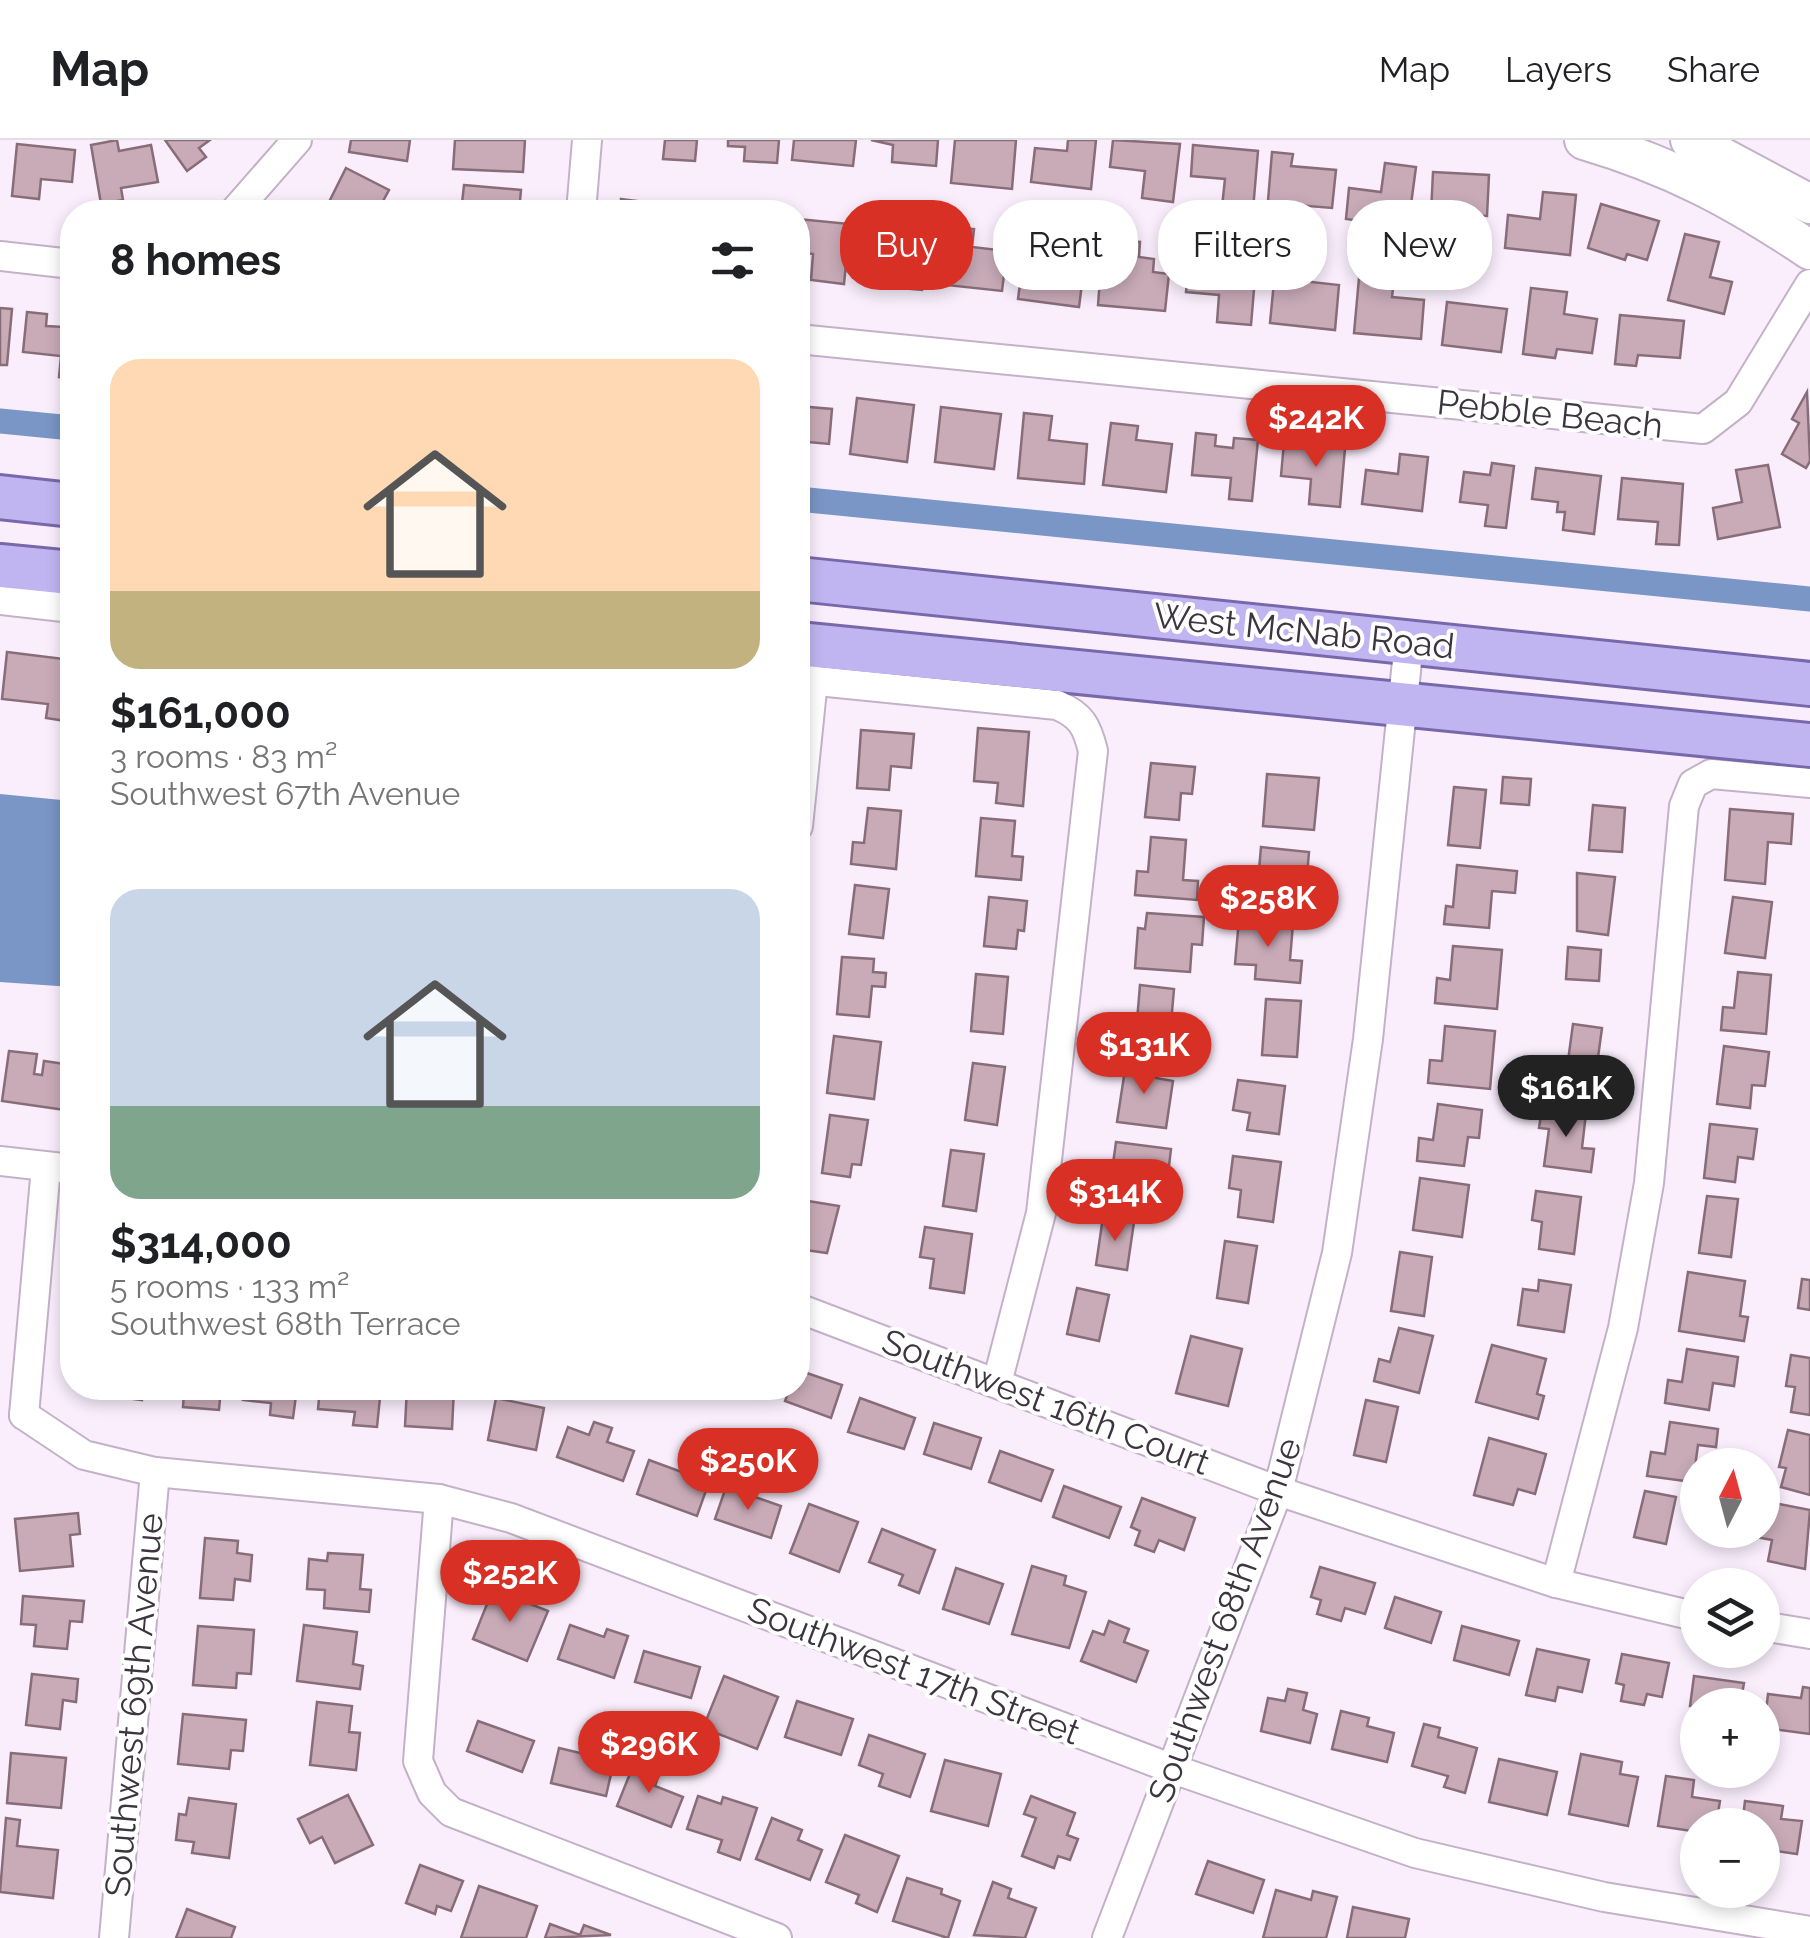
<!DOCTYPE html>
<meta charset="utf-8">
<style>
:root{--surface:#fff;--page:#f2f2f2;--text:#202124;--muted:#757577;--line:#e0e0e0;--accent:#d93025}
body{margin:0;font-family:Raleway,sans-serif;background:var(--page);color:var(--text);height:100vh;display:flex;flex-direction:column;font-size:38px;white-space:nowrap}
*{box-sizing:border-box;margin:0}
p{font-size:32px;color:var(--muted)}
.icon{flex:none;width:55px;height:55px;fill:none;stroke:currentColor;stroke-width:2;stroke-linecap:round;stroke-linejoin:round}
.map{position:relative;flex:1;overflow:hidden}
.details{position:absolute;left:60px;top:60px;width:750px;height:1200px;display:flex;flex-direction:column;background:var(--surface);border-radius:40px;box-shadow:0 5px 15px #0003}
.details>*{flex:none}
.hud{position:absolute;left:840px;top:60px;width:820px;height:90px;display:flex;gap:20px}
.needle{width:65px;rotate:6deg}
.buttons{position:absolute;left:1680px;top:1308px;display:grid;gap:20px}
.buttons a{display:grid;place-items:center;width:100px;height:100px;border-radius:50%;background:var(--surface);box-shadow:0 5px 15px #0003;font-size:50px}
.price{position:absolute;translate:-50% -85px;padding:0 22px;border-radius:35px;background:var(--accent);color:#fff;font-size:32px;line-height:65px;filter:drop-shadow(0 2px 5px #0008)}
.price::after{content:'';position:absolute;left:50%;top:60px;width:30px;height:22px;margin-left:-15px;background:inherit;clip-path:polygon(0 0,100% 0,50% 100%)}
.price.active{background:#222;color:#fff}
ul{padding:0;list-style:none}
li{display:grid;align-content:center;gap:20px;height:530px;padding:0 50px}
li span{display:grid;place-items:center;height:310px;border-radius:30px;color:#555}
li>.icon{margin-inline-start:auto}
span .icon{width:180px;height:180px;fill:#fffc;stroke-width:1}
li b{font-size:42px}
h2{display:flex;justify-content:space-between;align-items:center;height:120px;padding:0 50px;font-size:42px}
.tag{padding:0 35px;border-radius:40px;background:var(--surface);box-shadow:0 5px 15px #0003;font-size:35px;line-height:90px}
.tag.active{background:var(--accent);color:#fff}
header{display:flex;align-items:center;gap:60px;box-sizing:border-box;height:140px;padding:0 50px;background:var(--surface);border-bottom:2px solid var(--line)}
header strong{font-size:48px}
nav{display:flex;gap:55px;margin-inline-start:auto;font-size:35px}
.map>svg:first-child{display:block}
.water{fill:#7a96c6}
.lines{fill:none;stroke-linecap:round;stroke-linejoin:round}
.canal{stroke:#7a96c6;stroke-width:25}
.building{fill:#c9abb8;stroke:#886d79;stroke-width:2.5}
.street-casing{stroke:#c4b1c9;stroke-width:32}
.secondary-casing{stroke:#c4b1c9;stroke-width:42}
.primary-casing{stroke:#7768ac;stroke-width:48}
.street{stroke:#fff;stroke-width:28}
.secondary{stroke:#fff;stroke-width:38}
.primary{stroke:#c1b5f1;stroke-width:42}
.labels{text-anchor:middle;stroke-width:8;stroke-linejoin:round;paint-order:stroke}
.street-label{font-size:35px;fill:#3c343e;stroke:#fff}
</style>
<header>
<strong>Map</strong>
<nav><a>Map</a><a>Layers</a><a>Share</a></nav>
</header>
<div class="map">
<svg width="1810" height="1798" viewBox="0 0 1810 1798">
<rect width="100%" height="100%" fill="#faeefd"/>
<path class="water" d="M0 654 72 661V847L0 842Z"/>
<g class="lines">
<g class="canal">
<path d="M0 281 72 288"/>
<path d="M798 359 1810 459"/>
</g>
</g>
<g class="building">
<path d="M117 0 119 11 151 5 158 42 121 48 123 60 101 64 91 5Z"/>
<path d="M165 0H210L199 8 206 17 187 31Z"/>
<path d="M351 0H410L407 21 349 12Z"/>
<path d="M455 0H525L523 32 453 29Z"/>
<path d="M665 0H697L695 21 663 19Z"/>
<path d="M728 0H779L777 23 744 21 745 7 728 6Z"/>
<path d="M794 0H856L853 26 792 20Z"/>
<path d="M871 0H938L936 26 892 22 893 5Z"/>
<path d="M955 0H1016L1012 49 951 43Z"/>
<path d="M1068 0H1096L1091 49 1031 42 1035 8 1067 11Z"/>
<path d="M1113 0 1180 4 1173 62 1142 58 1145 31 1110 27Z"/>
<path d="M17 4 75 10 72 42 41 39 39 59 12 56Z"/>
<path d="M1193 5 1258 11 1253 70 1222 67 1225 39 1191 36Z"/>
<path d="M1272 12 1293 14 1291 26 1336 30 1332 68 1297 65 1296 76 1267 73Z"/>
<path d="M1385 23 1416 27 1408 87 1346 79 1349 48 1381 52Z"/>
<path d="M346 28 389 50 377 72H324Z"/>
<path d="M1433 32 1489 35 1487 76 1431 73Z"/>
<path d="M464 45 521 50 519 72H461Z"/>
<path d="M1543 52 1576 55 1570 115 1505 108 1508 75 1540 79Z"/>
<path d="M621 59 653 63 652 72H620Z"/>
<path d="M1601 64 1659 81 1647 120 1627 114 1625 120 1588 108Z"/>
<path d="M798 79 850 84 844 144 811 140 813 114 798 112Z"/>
<path d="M865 85 929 92 922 150 890 147 893 120 861 117Z"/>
<path d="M944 86 974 89 972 107 1007 111 1002 151 937 144Z"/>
<path d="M1685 94 1719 102 1710 137 1732 142 1724 174 1668 160Z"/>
<path d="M1103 99 1140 102 1139 117 1154 119 1153 132 1169 134 1165 171 1098 165Z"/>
<path d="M1038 110 1062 113 1061 125 1084 128 1079 167 1018 159 1023 121 1036 122Z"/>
<path d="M1189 120 1256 126 1251 185 1217 182 1219 155 1186 152Z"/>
<path d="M1276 121 1313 125 1311 142 1339 145 1335 190 1270 183Z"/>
<path d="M1360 127 1395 130 1392 157 1424 160 1421 199 1354 193Z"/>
<path d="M1531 148 1567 152 1564 174 1597 179 1592 213 1557 209 1555 218 1523 214Z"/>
<path d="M1447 162 1507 169 1501 212 1442 205Z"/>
<path d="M0 168 12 169 7 225H0Z"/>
<path d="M27 172 47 174 46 186 64 187 65 177H72V238L59 237 61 216 23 212Z"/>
<path d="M1620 175 1684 181 1680 218 1638 215 1636 226 1615 224Z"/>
<path d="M798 249V266L832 269 829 304 808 302 807 314H798Z"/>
<path d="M1807 252 1810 321 1806 328 1782 314 1799 283 1792 279Z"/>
<path d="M857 258 914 265 907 322 850 314Z"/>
<path d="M941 267 1001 274 994 329 935 322Z"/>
<path d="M1024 273 1052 276 1049 300 1087 304 1084 344 1018 338Z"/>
<path d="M1111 283 1138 286 1136 300 1172 304 1166 352 1103 345Z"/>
<path d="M1196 293 1216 295 1215 306 1233 308 1234 298 1258 300 1252 361 1229 359 1231 338 1192 335Z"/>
<path d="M1284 302 1345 308 1340 367 1309 364 1311 339 1281 336Z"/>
<path d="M1400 314 1428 317 1422 371 1362 364 1366 330 1398 334Z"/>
<path d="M1492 323 1514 326 1506 388 1485 386 1488 365 1460 362 1464 332 1490 335Z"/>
<path d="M1768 325 1780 387 1718 399 1713 368 1742 362 1736 330Z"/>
<path d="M1536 328 1601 336 1594 394 1563 390 1565 372H1557L1558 362 1532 359Z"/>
<path d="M1622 338 1683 344 1679 405 1656 404 1658 382 1618 379Z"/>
<path d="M7 512 72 520V582L46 578 48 564 2 559Z"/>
<path d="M978 588 1029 592 1023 666 996 663 998 643 974 641Z"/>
<path d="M861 590 914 594 911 628 891 626 889 650 857 648Z"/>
<path d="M1151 623 1195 627 1192 654 1181 653 1179 680 1145 677Z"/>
<path d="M1267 634 1319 638 1314 690 1263 686Z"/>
<path d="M1503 637 1531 639 1529 665 1501 663Z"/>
<path d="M1454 647 1486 650 1480 708 1448 705Z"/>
<path d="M1593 665 1625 668 1622 712 1589 710Z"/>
<path d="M868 668 901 671 896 729 851 724 853 702 864 703Z"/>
<path d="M1730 669 1793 674 1791 704 1768 702 1765 744 1725 740Z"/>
<path d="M981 678 1015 681 1012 716 1023 717 1021 740 976 736Z"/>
<path d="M1151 697 1186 700 1183 740 1198 741 1197 760 1135 755 1137 731 1148 732Z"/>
<path d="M1261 707 1309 712 1304 770 1256 765Z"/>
<path d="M1457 725 1517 731 1515 753 1492 751 1489 788 1444 784 1446 766 1453 767Z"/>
<path d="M1577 733 1615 737 1608 795 1577 791Z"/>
<path d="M855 745 889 749 883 798 849 794Z"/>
<path d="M989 757 1027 761 1024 791 1018 790 1016 809 984 806Z"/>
<path d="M1733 757 1772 762 1765 818 1725 813Z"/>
<path d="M1147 773 1204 777 1202 805 1192 804 1190 832 1135 828 1138 788 1145 789Z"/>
<path d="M1239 779 1293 784 1290 820 1302 821 1300 843 1255 839 1256 825 1235 824Z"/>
<path d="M1453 806 1502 810 1497 869 1435 863 1437 838 1450 840Z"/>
<path d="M1568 807 1601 810 1599 841 1566 839Z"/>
<path d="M842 817 874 819 873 832 886 833 885 847 872 846 869 877 837 874Z"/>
<path d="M1738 832 1771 835 1766 894 1721 890 1723 867 1734 868Z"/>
<path d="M976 834 1008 837 1003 894 971 891Z"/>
<path d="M1140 845 1174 849 1169 906 1124 902 1126 880 1137 881Z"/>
<path d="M1266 859 1301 861 1297 917 1262 915Z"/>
<path d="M1573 884 1602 888 1594 947 1565 943Z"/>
<path d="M1445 886 1495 891 1490 949 1428 943 1430 920 1442 921Z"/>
<path d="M834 896 881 902 874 959 827 953Z"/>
<path d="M1724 906 1769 912 1765 946 1752 945 1750 968 1717 964Z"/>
<path d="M9 911 37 914 34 934 42 935 44 921 72 925V971L2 961Z"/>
<path d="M973 923 1005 927 997 985 965 980Z"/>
<path d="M1126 923 1157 928 1156 938 1173 941 1166 988 1117 982Z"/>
<path d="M1238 940 1285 946 1279 994 1247 990 1250 973 1233 970Z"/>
<path d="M1438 964 1482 970 1479 998 1468 997 1464 1026 1417 1021 1419 998 1433 1000Z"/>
<path d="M1542 968 1586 973 1582 1008 1594 1009 1591 1032 1544 1026 1549 989 1539 988Z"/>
<path d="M830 975 868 980 861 1025 852 1024 850 1037 822 1033Z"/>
<path d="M1710 984 1757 989 1753 1019 1738 1017 1735 1042 1704 1038Z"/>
<path d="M1116 1002 1171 1009 1164 1067 1108 1060Z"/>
<path d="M951 1010 984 1014 976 1071 943 1066Z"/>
<path d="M1233 1016 1281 1022 1273 1082 1238 1077 1241 1050 1229 1048Z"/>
<path d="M1420 1038 1469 1045 1462 1097 1413 1090Z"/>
<path d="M1536 1051 1581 1057 1574 1114 1539 1109 1542 1082 1532 1080Z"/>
<path d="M1707 1056 1738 1059 1731 1117 1699 1113Z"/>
<path d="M802 1060 839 1066 827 1113 798 1109Z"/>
<path d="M1103 1077 1134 1082 1127 1130 1096 1125Z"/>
<path d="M925 1087 972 1094 964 1153 930 1148 934 1119 920 1117Z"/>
<path d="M1225 1101 1257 1106 1248 1163 1217 1158Z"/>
<path d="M1400 1112 1432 1117 1424 1176 1391 1171Z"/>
<path d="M1688 1132 1745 1141 1740 1176 1748 1177 1744 1201 1679 1191Z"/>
<path d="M1802 1139 1810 1140V1170L1798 1168Z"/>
<path d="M1539 1140 1571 1145 1564 1192 1518 1185 1523 1149 1538 1151Z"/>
<path d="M1077 1148 1109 1155 1099 1201 1067 1194Z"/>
<path d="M1399 1188 1433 1196 1419 1253 1374 1241 1379 1219 1390 1222Z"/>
<path d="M1191 1196 1242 1209 1228 1266 1176 1253Z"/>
<path d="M1492 1205 1546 1219 1537 1254 1544 1256 1538 1279 1476 1262Z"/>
<path d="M1687 1209 1738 1217 1734 1246 1713 1243 1709 1270 1665 1263 1668 1240 1682 1242Z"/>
<path d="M1791 1215 1810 1218V1275L1791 1272 1795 1247 1786 1246Z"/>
<path d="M798 1230 842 1245 831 1278 785 1261 790 1248H798Z"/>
<path d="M117 1248H144L142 1260 119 1257Z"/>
<path d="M167 1248H221L219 1270 183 1267 184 1253Z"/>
<path d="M245 1248H297L293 1278 270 1275 271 1263 243 1260Z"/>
<path d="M320 1248H381L377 1287 353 1285 355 1272 318 1269Z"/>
<path d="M407 1248H454L452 1289 405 1286Z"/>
<path d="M496 1258 544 1268 536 1310 488 1300Z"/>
<path d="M860 1258 915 1278 904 1309 848 1292Z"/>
<path d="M1366 1260 1398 1267 1386 1322 1354 1315Z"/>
<path d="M594 1282 612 1288 607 1302 634 1311 623 1341 557 1317 568 1287 589 1295Z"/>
<path d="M1670 1282 1718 1289 1716 1307 1698 1305 1693 1342 1647 1336 1651 1312 1665 1314Z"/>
<path d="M934 1283 981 1298 971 1329 924 1314Z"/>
<path d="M1788 1290 1810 1295V1355L1781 1347 1786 1328 1779 1327Z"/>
<path d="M1489 1298 1546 1314 1535 1354 1518 1349 1513 1365 1474 1355Z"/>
<path d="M1000 1311 1053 1330 1041 1361 989 1342Z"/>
<path d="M649 1320 709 1342 697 1376 637 1354Z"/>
<path d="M1064 1346 1121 1367 1109 1398 1053 1377Z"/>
<path d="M726 1347 781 1366 771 1398 715 1379Z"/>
<path d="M1645 1351 1676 1357 1666 1404 1634 1397Z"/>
<path d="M1142 1358 1195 1378 1184 1410 1159 1400 1154 1412 1135 1405 1140 1391 1131 1387Z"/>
<path d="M1764 1361 1810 1370 1805 1429 1768 1421 1772 1400 1756 1397 1758 1390H1762Z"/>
<path d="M809 1364 858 1382 839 1432 790 1413Z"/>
<path d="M78 1373 80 1394 70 1395 73 1426 20 1431 15 1379Z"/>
<path d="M882 1389 935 1410 919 1453 899 1445 903 1435 869 1422Z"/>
<path d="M205 1398 238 1401 237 1413 252 1415 250 1441 235 1439 233 1460 200 1458Z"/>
<path d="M328 1413 363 1415 360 1449 371 1450 369 1472 324 1468 325 1450 307 1449 309 1419 327 1421Z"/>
<path d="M1032 1426 1066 1436 1064 1445 1086 1452 1069 1508 1012 1494Z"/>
<path d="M1320 1427 1375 1443 1365 1474 1345 1468 1341 1481 1317 1474 1321 1460 1311 1457Z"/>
<path d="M956 1428 1003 1444 989 1484 943 1469Z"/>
<path d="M493 1449 548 1471 527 1521 473 1499Z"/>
<path d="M23 1456 84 1461 82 1482 70 1481 67 1509 34 1506 36 1485 21 1484Z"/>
<path d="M1395 1457 1441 1472 1431 1503 1385 1488Z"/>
<path d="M1109 1481 1129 1489 1124 1502 1148 1511 1136 1542 1081 1521 1093 1491 1104 1495Z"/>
<path d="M304 1485 357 1492 353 1524 363 1526 360 1549 297 1541Z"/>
<path d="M570 1485 604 1497 607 1489 628 1496 614 1538 558 1519Z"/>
<path d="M198 1486 254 1490 251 1534 237 1533 236 1548 193 1545Z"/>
<path d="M1462 1486 1519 1501 1509 1535 1454 1520Z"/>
<path d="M1537 1509 1589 1520 1582 1552 1558 1547 1555 1561 1526 1555Z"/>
<path d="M644 1511 700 1527 691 1558 635 1542Z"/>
<path d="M1622 1514 1669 1523 1662 1557 1647 1554 1644 1565 1621 1561 1624 1545 1616 1543Z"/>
<path d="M32 1534 78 1539 76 1562 63 1560 60 1589 26 1585Z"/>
<path d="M724 1536 778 1557 757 1609 703 1588Z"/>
<path d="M1694 1536 1744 1543 1740 1565 1690 1566Z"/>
<path d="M1803 1547 1810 1548V1594L1764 1588 1768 1554 1801 1558Z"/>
<path d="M1288 1549 1307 1553 1303 1570 1317 1574 1310 1603 1261 1591 1268 1558 1285 1561Z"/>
<path d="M797 1561 853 1579 841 1615 785 1597Z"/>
<path d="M317 1562 352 1566 349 1592 360 1593 356 1630 310 1625Z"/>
<path d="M1341 1571 1369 1578 1367 1586 1394 1593 1387 1622 1332 1609Z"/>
<path d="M183 1574 246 1580 243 1611 231 1610 229 1629 178 1624Z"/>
<path d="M478 1581 534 1601 522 1632 467 1611Z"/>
<path d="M1424 1584 1440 1588 1438 1597 1477 1608 1465 1653 1444 1647 1448 1636 1412 1626Z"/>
<path d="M869 1595 925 1614 910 1657 879 1646 883 1634 859 1625Z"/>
<path d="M559 1608 614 1621 606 1656 551 1643Z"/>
<path d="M11 1613 66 1618 61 1668 7 1663Z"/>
<path d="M1581 1614 1622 1622 1620 1634 1638 1637 1628 1686 1569 1674Z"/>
<path d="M1499 1619 1557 1632 1547 1675 1489 1662Z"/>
<path d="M945 1620 1001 1634 988 1686 931 1671Z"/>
<path d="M635 1621 660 1631 655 1646 683 1657 671 1687 617 1666Z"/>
<path d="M1666 1636 1694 1640 1692 1657 1720 1661 1716 1685H1698V1704L1690 1703 1692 1691 1658 1686Z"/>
<path d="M348 1655 373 1705 335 1723 322 1697 310 1703 298 1679Z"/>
<path d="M698 1656 721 1664 723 1657 757 1668 740 1720 718 1712 722 1700 687 1689Z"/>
<path d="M1031 1656 1075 1673 1067 1695 1078 1699 1070 1720 1058 1716 1054 1728 1022 1716 1036 1678 1024 1674Z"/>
<path d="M189 1658 236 1664 229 1718 192 1713 194 1702 176 1700 179 1674 186 1675Z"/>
<path d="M1745 1661 1783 1666 1781 1679 1802 1681 1797 1714 1762 1709V1685H1742Z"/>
<path d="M6 1678 20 1680 17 1706 58 1710 53 1758 0 1752Z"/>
<path d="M772 1678 802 1690 798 1700 822 1710 810 1740 756 1719Z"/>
<path d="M845 1695 899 1716 877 1772 856 1763 859 1755 826 1742Z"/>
<path d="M1208 1721 1264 1740 1253 1773 1196 1754Z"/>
<path d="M420 1725 463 1741 451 1771 437 1766 435 1774 406 1763Z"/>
<path d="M907 1738 942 1749 941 1754 960 1761 948 1798 893 1781Z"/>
<path d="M993 1742 1011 1749 1008 1758 1036 1768 1025 1798 974 1795Z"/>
<path d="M479 1746 537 1766 526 1798H461Z"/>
<path d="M1276 1750 1311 1760 1313 1751 1337 1757 1326 1798H1263Z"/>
<path d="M1353 1767 1409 1779 1405 1798H1347Z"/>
<path d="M187 1769 235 1787 231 1798H176Z"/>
<path d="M550 1784 580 1795 584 1785 611 1795 545 1798Z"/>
</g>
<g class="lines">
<g class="street-casing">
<g id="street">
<path d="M234 72 297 0"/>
<path d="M581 72 587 0"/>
<path d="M0 116 72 124"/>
<path d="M798 199 1703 289 1738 262 1810 144"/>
<path d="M0 460 72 468"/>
<path d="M798 539 1057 565C1081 575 1087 586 1093 611L1041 1073 997 1243"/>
<path d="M798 686 813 540"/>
<path d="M0 1021 72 1029"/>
<path d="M798 1168 1278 1351 1556 1443 1698 1477"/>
<path d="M24 1275 84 1315 155 1332 439 1359 511 1378 1173 1629 1415 1713 1604 1757 1810 1791"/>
<path d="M24 1275 46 1027"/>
<path d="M439 1359 418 1621 432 1653 451 1672 777 1798"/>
<path d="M1556 1443 1623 1188 1649 1043 1684 666 1693 644 1711 634 1810 643"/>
<path d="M1762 1486 1810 1494"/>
<path d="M114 1798 155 1332"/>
<path d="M1107 1798 1278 1351 1337 1113 1368 899 1409 502"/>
</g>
</g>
<g class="secondary-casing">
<g id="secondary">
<path d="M1584 0C1672 26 1734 59 1810 110"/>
<path d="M1690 0 1810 64"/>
</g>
</g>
<g class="primary-casing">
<g id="primary">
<path d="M0 357 72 365"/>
<path d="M0 426 72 433"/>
<path d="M798 439 1810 544"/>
<path d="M798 504 1810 605"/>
</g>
</g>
<use href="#street" class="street"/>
<use href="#secondary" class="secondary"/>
<use href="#primary" class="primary"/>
</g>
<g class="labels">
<g class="street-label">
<text transform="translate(1550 274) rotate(6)" y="12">Pebble Beach</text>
<text transform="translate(1304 491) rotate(6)" y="12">West McNab Road</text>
<text transform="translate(1046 1262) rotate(21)" y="12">Southwest 16th Court</text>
<text transform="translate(1225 1480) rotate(-70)" y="12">Southwest 68th Avenue</text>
<text transform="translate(914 1531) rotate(21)" y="12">Southwest 17th Street</text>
<text transform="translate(134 1565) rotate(-85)" y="12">Southwest 69th Avenue</text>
</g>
</g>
</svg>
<div class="buttons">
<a><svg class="needle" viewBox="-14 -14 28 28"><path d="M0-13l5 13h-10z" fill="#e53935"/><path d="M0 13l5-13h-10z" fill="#757577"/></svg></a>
<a><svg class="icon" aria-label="layers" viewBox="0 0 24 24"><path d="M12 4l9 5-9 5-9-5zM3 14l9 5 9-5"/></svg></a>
<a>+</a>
<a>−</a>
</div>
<b class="price" style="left:1316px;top:330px">$242K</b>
<b class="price" style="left:1268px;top:810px">$258K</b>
<b class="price" style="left:1144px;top:957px">$131K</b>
<b class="price active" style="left:1566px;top:1000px">$161K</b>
<b class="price" style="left:1115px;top:1104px">$314K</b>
<b class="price" style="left:748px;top:1373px">$250K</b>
<b class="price" style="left:510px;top:1485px">$252K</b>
<b class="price" style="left:649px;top:1656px">$296K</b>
<div class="hud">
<a class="tag active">Buy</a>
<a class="tag">Rent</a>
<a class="tag">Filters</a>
<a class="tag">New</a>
</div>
<section class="details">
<h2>8 homes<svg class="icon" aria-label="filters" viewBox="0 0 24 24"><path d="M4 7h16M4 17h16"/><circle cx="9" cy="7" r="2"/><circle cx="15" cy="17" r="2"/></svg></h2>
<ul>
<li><span style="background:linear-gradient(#ffd9b3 75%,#c2b280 0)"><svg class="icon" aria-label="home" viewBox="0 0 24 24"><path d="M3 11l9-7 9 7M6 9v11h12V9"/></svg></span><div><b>$161,000</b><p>3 rooms · 83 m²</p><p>Southwest 67th Avenue</p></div></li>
<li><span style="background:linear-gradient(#c9d6e8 70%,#7fa58c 0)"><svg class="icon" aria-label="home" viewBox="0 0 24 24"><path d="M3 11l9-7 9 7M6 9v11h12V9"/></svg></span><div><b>$314,000</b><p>5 rooms · 133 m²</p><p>Southwest 68th Terrace</p></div></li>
</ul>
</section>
</div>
